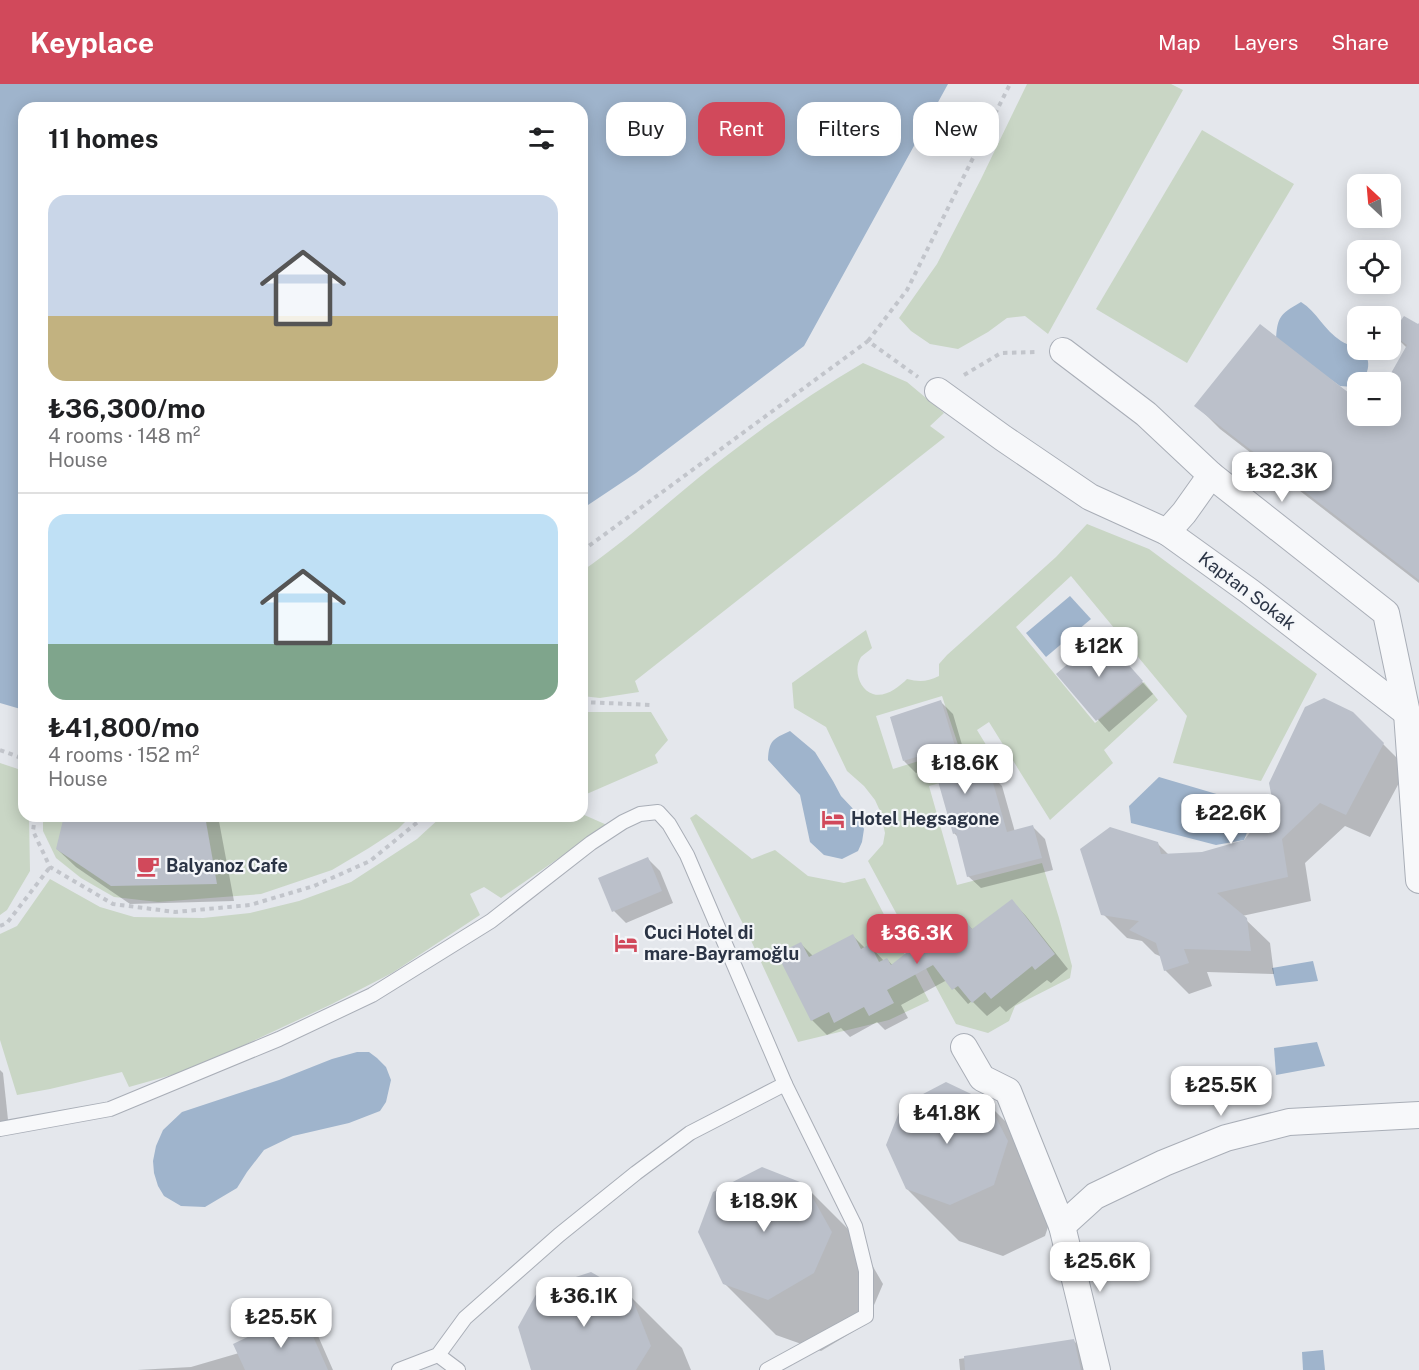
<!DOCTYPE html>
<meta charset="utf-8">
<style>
:root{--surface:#fff;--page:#f2f2f2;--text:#202124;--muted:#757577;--line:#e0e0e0;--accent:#d1495b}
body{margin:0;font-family:"Public Sans",sans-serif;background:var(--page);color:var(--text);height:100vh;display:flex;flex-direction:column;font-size:22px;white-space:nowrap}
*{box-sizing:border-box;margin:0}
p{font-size:20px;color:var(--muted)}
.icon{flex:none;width:33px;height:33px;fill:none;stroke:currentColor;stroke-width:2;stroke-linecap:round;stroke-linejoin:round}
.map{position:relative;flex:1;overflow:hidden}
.side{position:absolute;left:18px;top:18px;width:570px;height:720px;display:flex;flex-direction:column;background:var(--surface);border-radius:18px;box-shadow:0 3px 15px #0003}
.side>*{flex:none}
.guide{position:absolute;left:606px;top:18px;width:570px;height:54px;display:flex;gap:12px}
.needle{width:39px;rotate:334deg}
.fabs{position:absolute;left:1347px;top:90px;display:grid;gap:12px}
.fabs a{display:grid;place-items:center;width:54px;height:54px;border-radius:12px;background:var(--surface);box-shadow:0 3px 15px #0003;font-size:30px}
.price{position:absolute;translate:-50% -51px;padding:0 14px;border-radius:12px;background:#fff;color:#222;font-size:20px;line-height:39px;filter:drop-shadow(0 2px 3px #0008)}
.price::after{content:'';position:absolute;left:50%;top:36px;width:18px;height:14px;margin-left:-9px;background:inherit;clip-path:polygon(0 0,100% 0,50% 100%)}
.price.active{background:var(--accent);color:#fff}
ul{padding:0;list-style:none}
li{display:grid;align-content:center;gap:12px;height:318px;padding:0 30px}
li+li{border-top:2px solid var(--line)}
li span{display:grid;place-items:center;height:186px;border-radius:18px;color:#555}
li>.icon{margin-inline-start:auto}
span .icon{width:108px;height:108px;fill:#fffc;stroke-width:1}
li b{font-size:26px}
h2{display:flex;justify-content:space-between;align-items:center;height:72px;padding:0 30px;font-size:26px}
.pill{padding:0 21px;border-radius:18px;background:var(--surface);box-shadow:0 3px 15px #0003;font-size:21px;line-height:54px}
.pill.active{background:var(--accent);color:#fff}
header{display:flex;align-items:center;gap:36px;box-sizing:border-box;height:84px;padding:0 30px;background:var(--accent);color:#fff}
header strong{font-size:28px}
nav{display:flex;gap:33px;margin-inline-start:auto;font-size:21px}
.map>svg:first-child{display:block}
.green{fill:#c9d6c5;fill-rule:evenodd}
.water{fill:#9fb4cc}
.shadow{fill:#0003}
.building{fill:#bbc0ca}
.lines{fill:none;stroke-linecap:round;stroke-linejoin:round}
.service-casing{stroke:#a9aeb7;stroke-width:16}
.minor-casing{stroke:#a9aeb7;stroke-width:28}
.path{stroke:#c2c5cb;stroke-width:4;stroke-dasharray:4.5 4.5;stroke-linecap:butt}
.service{stroke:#f7f8fa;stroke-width:14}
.minor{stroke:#f7f8fa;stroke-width:26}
.labels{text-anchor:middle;stroke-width:4.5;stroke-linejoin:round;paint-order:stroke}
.street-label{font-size:18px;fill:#2b3445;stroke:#f4f6f9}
.poi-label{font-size:18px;font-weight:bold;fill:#2b3445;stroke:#f4f6f9;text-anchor:start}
</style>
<header>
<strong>Keyplace</strong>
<nav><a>Map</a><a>Layers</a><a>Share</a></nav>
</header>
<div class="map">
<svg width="1419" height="1286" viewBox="0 0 1419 1286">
<rect width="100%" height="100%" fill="#e4e7ec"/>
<g class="green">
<path d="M1027 0H1171L1183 6 1048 250 1025 232 1007 234 988 248 958 265 930 260 911 247 899 234 937 180 981 95Z"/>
<path d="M1202 46 1294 100 1187 279 1096 225Z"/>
<path d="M863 279 907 298 944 329 930 342 945 353 635 597 639 608 600 614 582 612V487C623 459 659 426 697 395 750 352 805 313 863 279Z"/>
<path d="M1087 440 1149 465 1317 590 1261 697 1173 679 1187 632 1071 492 1016 543 1095 639 1144 598 1158 616 1104 666 1113 679 1050 736 989 638 977 646 999 682 929 702 957 801 1042 779 1059 834 1072 882 1070 894 1015 922 1009 937 988 949 956 940 868 777 883 760 885 749 880 727 875 716 864 702 847 687 826 643 794 624 792 599 866 546 872 564C869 567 864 570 861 573 853 585 859 606 873 610 885 614 899 603 907 595 919 598 927 598 939 592V580L947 571 1056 473ZM942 612 964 679 926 690 922 676 893 685 876 632Z"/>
<path d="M582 628H651L668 656 655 671 658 679 582 712Z"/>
<path d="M0 679 24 687V732H29L30 787 7 826 0 831Z"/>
<path d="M582 730 607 741 501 814 484 803 470 810 480 831 392 889 332 920 193 985 129 1003 122 988 50 1005 17 1011 0 956V850L17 842 50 795 100 823 134 833 203 834 250 829 299 817 351 798 417 755 442 732H582Z"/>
<path d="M696 730 752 775 775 766 808 792 844 799 865 794 929 917 889 936 798 958 748 850 690 734Z"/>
<path d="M43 732H411L398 745 369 764 332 786 261 810 158 818 114 813 81 794 56 774 43 747Z"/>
</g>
<g class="water">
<path d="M0 0H948L804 262 636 389 582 425V24H24V626L0 619Z"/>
<path d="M1301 218C1317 228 1324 246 1341 257 1350 263 1363 263 1367 274 1370 281 1367 289 1364 296L1358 298 1357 300 1353 303 1340 302 1276 257C1277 233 1280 230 1301 218Z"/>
<path d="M1070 512 1091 535 1046 573 1026 549Z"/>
<path d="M790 647 815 668 833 697 841 712 857 729 864 745 862 758 858 767 842 775 824 771 810 758 800 711 768 676C769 656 773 655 790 647Z"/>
<path d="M1159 693 1247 719 1252 736 1244 756 1216 761 1131 739 1129 722Z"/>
<path d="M1313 877 1318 897 1276 902 1272 884Z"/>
<path d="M1317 958 1325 982 1276 991 1274 964Z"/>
<path d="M357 968H369L377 974 386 983 391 996 386 1018 380 1027 349 1039 293 1052 264 1066 247 1088 237 1104 205 1123 181 1122 164 1112 158 1102 154 1089 153 1077 156 1062 163 1046 182 1028 279 996 332 975Z"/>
<path d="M1323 1266 1325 1286H1303L1302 1268Z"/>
</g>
<g class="shadow">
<path d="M1419 243V499L1220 345 1196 321 1358 332H1390V298H1388L1407 264 1393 250Z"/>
<path d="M1102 553 1153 610 1109 648 1058 591Z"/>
<path d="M941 618 953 630 972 695 990 690 1002 702 1015 748 1033 743 1045 755 1053 786 981 804 968 792 959 754 954 749 935 683 916 689 904 677Z"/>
<path d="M1352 629 1407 684 1370 753 1345 742 1305 779 1311 817 1242 832 1270 859 1274 890 1207 888 1212 902 1189 910 1165 886 1162 873 1155 870 1142 857 1127 854 1103 830 1157 759 1169 771 1202 769 1244 758Z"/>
<path d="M65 732H218L234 817 130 820 76 783 57 765Z"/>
<path d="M648 775 660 787 673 819 626 839 614 827 600 795Z"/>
<path d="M1012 817 1026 832 1068 885 1051 899 1047 896 1006 928 1000 922 987 932 972 917 968 920 947 896 901 921 908 934 885 946 877 938 850 953 841 944 827 951 812 936 779 871 801 860 813 872 853 852 865 864 870 862 884 877 887 875 893 882 946 850 964 837 973 846Z"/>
<path d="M0 986 3 989 9 1045 0 1046Z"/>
<path d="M987 1019 1040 1072 1059 1110 1045 1152 1003 1172 959 1157 907 1105Z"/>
<path d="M804 1101 856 1153 883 1200 866 1240 821 1267 776 1251 724 1199Z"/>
<path d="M630 1212 682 1264 691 1286H533Z"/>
<path d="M303 1234 315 1245 333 1286H137L191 1283 239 1269 275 1242 279 1246Z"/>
<path d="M1074 1257 1092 1275 1094 1286H960L959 1275Z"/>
</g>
<g class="building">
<path d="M1404 232 1418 240 1419 239V496L1194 322 1260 240 1358 316V332H1390V298H1386L1407 261 1391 250Z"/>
<path d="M1102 551 1143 597 1096 637 1056 590Z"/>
<path d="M1324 614 1353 628 1384 659 1346 731 1320 719 1282 755 1288 793 1217 809 1247 834 1251 867 1184 865 1189 879 1164 887 1156 859 1129 846 1139 837 1101 831 1080 765 1110 743 1158 758 1161 770 1202 768 1244 756 1273 720 1269 699 1305 623Z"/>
<path d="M941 616 965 695 990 688 1007 748 1033 741 1042 774 967 793 956 749 953 750 930 669 903 677 890 633Z"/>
<path d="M64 732H205L217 800 111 802 56 765Z"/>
<path d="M648 773 662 807 612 828 598 794Z"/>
<path d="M1012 815 1055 870 1035 886 1032 882 991 915 985 908 972 919 958 902 952 906 933 881 887 906 894 919 869 932 864 923 834 939 829 928 811 937 777 870 801 858 809 873 853 850 861 865 870 860 879 878 887 874 891 881 940 842 946 849 964 835 972 845Z"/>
<path d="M946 998 988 1018 1008 1057 994 1101 950 1121 906 1105 886 1061 902 1021Z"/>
<path d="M762 1083 805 1100 832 1148 814 1189 768 1216 723 1200 698 1148 713 1108Z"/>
<path d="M591 1188 631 1211 651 1262 636 1286H531L518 1243 539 1205Z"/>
<path d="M304 1232 328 1286H245L233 1260 275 1240 277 1245Z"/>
<path d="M1074 1255 1081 1286H965L964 1272Z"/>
</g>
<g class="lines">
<g class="service-casing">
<g id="service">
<path d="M0 1045 110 1025 279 955 372 911 491 837 591 759 623 738 640 730 658 728 669 740 687 771 785 1000 855 1142 866 1187V1232L767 1286"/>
<path d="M438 1271 458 1286"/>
<path d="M399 1286 438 1271 465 1234 559 1151 636 1089 690 1049 785 1000"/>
</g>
</g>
<g class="minor-casing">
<g id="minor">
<path d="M1063 267 1146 330 1211 391 1386 529 1407 629 1419 796"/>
<path d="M938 307 1003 354 1090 413 1167 448 1249 507 1407 629"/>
<path d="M1167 448 1184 429 1211 391"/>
<path d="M964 963 982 994 1008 1007 1062 1142 1097 1286"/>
<path d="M1062 1142 1095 1112 1164 1079 1226 1054 1289 1038 1419 1031"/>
</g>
</g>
<g class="path">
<path d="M868 257 907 206 1010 0"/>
<path d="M964 291 1001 269 1038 268"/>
<path d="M582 467 868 257 918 293"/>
<path d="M582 618 651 621"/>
<path d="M0 666 24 675"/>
<path d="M35 732 33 747 50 783 113 820 175 828 250 821 314 802 370 777 425 732"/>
<path d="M0 842 7 839 50 783"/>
</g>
<use href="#service" class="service"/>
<use href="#minor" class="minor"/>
</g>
<defs>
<g id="hotel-bare" transform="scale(1.8)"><path d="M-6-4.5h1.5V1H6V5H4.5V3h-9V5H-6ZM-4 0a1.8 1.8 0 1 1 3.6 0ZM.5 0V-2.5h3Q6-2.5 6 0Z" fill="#d1495b" stroke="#f4f6f9" stroke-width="2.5" paint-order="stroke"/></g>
<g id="cafe-bare" transform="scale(1.8)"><path d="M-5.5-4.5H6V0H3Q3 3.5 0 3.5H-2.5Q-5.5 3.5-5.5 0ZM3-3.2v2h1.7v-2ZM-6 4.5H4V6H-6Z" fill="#d1495b" stroke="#f4f6f9" stroke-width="2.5" paint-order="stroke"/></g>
</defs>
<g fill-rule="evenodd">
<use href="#hotel-bare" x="833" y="735"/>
<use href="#cafe-bare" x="148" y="782"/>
<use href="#hotel-bare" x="626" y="859"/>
</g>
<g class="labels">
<g class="street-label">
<text transform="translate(1247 507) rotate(37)" y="6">Kaptan Sokak</text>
</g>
<g class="poi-label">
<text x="851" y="741">Hotel Hegsagone</text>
<text x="166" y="788">Balyanoz Cafe</text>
<text x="644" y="855">Cuci Hotel di<tspan x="644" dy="21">mare-Bayramoğlu</tspan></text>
</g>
</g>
</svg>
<div class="fabs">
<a><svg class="needle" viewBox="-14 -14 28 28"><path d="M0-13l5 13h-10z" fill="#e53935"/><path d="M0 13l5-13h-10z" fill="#757577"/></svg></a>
<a><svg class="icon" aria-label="locate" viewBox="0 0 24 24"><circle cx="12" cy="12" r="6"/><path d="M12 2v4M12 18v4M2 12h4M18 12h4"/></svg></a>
<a>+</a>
<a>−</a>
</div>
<b class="price" style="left:1282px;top:419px">₺32.3K</b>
<b class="price" style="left:1099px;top:594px">₺12K</b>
<b class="price" style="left:965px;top:711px">₺18.6K</b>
<b class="price" style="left:1231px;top:761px">₺22.6K</b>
<b class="price active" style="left:917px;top:881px">₺36.3K</b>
<b class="price" style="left:1221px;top:1033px">₺25.5K</b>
<b class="price" style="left:947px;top:1061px">₺41.8K</b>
<b class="price" style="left:764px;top:1149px">₺18.9K</b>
<b class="price" style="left:1100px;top:1209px">₺25.6K</b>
<b class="price" style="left:584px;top:1244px">₺36.1K</b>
<b class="price" style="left:281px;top:1265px">₺25.5K</b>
<div class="guide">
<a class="pill">Buy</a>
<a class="pill active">Rent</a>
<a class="pill">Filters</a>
<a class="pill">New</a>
</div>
<section class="side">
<h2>11 homes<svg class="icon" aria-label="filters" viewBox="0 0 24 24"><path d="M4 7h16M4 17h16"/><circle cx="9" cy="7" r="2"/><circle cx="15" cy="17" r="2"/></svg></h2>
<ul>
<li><span style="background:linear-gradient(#c9d6e8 65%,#c2b280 0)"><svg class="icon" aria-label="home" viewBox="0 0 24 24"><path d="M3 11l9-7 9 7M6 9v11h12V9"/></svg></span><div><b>₺36,300/mo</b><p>4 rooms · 148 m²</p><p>House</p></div></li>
<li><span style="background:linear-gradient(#bfe0f5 70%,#7fa58c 0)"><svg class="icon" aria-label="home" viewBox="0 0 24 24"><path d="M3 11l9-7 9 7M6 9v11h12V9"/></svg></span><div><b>₺41,800/mo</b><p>4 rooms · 152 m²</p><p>House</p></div></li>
</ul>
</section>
</div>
